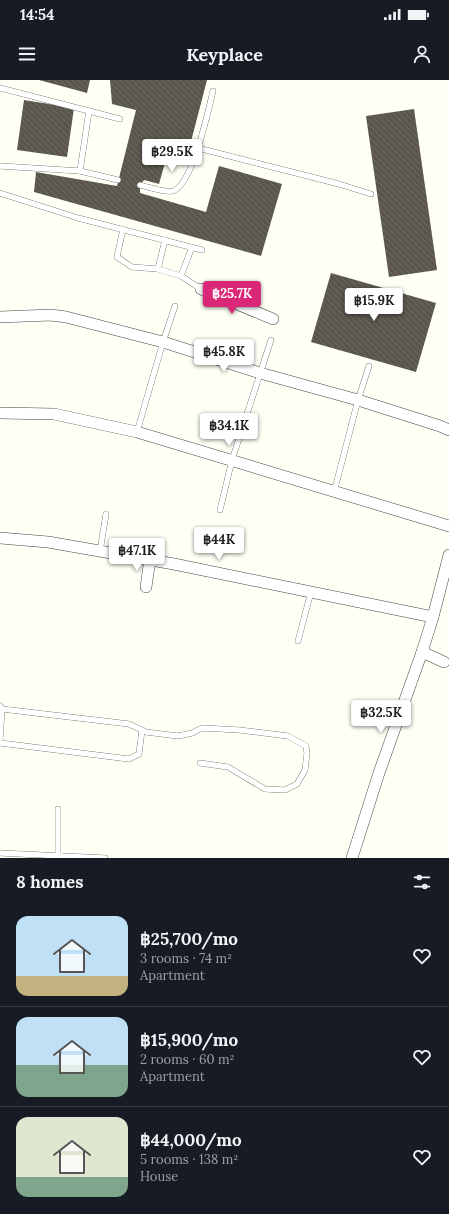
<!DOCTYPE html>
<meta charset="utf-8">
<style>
:root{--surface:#171b24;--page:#20242c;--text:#f1f3f6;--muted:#9ea1a6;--line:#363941;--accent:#db2777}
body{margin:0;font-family:Lora,serif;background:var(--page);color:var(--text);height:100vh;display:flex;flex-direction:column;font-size:15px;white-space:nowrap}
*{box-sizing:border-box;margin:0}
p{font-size:13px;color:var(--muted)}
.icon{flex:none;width:22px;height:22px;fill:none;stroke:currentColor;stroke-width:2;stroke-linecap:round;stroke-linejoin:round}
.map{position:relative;height:778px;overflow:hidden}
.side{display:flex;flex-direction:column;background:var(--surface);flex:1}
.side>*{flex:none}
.price{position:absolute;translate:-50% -34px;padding:0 9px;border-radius:4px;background:#fff;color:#222;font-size:13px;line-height:26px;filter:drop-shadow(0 1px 2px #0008)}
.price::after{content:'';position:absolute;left:50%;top:24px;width:12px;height:9px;margin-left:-6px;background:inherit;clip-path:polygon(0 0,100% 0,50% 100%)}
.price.current{background:var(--accent);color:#fff}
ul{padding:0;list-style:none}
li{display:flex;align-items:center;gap:12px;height:100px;padding:0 16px}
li+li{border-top:1px solid var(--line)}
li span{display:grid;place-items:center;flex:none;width:112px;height:80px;border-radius:12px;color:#555}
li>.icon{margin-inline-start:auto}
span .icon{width:48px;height:48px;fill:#fffc;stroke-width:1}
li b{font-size:17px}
h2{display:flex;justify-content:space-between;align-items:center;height:48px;padding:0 16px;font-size:17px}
.status{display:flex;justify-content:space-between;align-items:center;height:28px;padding:0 20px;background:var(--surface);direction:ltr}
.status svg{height:11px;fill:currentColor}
header{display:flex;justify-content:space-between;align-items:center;height:52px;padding:0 16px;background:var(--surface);font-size:18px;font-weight:800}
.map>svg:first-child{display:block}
.building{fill:url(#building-back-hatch)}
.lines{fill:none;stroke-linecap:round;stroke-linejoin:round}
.lane-casing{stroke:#444;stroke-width:6}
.street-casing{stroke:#444;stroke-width:12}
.lane{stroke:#fff;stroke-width:5.5}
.street{stroke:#fff;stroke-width:11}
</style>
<div class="status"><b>14:54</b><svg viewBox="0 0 49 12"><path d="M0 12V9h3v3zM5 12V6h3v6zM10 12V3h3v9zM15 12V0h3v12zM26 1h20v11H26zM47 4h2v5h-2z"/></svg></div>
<header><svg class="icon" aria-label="menu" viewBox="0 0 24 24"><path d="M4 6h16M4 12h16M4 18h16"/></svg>Keyplace<svg class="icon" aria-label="person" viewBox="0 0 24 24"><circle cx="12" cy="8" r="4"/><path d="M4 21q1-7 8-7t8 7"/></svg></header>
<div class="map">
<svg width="449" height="778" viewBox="0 0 449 778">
<defs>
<pattern id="building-back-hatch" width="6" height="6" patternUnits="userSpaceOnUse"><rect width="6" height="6" fill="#5a554d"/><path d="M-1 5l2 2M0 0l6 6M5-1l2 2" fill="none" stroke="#6d6962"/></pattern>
</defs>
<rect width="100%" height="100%" fill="#fefff5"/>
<g class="building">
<path d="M39 0H90L87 13Z"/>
<path d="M110 0H207L187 77 168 72 159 104 144 100 140 105V113L206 132 219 86 282 104 261 176 34 112 36 92 117 106 136 30 112 24Z"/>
<path d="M24 20 74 28 67 77 17 70Z"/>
<path d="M414 29 437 190 389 197 366 36Z"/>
<path d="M331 193 436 223 416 292 311 262Z"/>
</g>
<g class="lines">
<g class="lane-casing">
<g id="lane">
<path d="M0 8 120 39"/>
<path d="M198 68 339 104 371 114"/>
<path d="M0 86 80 91 89 31"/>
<path d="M80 91 118 100"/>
<path d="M140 105C147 107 167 113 173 111 193 104 208 31 213 11"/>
<path d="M0 113 78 138 202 170"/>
<path d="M123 149 117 177 132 187 158 189 181 196 201 209"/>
<path d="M158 189 165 160"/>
<path d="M181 196 192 167"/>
<path d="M137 352 163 262 175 226"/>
<path d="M334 412 358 320 369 286"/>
<path d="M220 430 232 380 271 260"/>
<path d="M100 471 106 434"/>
<path d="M298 561 311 512"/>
<path d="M2 629 129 644 146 652 178 656 192 653 202 648 239 650 288 656 306 666 307 673 305 690 297 704 285 710 265 709 228 687 200 683"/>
<path d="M0 660 2 629 0 626"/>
<path d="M0 663 129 679 139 674 142 650"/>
<path d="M0 773 105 778"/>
<path d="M58 778V729"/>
</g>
</g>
<g class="street-casing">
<g id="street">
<path d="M201 209 273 239"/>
<path d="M0 237 51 235 66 237 163 262 260 293 358 320 440 346 449 350"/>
<path d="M0 333 54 334 137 352 449 446"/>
<path d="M0 458 48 462 174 484 433 537"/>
<path d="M146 507 150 479"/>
<path d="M422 572 444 582"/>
<path d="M352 778 379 693 422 572 433 537 449 475"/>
</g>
</g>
<use href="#lane" class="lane"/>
<use href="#street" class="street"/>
</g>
</svg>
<b class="price" style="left:172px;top:93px">฿29.5K</b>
<b class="price current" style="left:232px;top:235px">฿25.7K</b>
<b class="price" style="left:374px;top:242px">฿15.9K</b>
<b class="price" style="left:224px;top:293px">฿45.8K</b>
<b class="price" style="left:229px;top:367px">฿34.1K</b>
<b class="price" style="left:219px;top:481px">฿44K</b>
<b class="price" style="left:137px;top:492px">฿47.1K</b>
<b class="price" style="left:381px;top:654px">฿32.5K</b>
</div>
<section class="side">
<h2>8 homes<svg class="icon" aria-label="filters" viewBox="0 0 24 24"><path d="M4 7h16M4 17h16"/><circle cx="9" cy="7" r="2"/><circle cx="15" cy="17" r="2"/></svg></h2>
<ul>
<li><span style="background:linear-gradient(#bfe0f5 75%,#c2b280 0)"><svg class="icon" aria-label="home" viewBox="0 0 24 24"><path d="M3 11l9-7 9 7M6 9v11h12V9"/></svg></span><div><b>฿25,700/mo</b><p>3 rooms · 74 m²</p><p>Apartment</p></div><svg class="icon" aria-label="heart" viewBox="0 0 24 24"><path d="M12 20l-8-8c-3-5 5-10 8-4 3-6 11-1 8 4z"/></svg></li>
<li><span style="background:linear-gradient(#bfe0f5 60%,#7fa58c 0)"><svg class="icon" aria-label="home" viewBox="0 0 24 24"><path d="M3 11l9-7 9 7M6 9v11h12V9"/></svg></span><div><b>฿15,900/mo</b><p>2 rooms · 60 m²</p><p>Apartment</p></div><svg class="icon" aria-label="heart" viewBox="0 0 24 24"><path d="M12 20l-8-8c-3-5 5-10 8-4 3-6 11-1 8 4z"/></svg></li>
<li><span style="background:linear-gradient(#dfe7d0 75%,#7fa58c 0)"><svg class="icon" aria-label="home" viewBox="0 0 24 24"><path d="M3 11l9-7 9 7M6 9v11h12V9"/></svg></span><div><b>฿44,000/mo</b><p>5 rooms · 138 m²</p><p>House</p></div><svg class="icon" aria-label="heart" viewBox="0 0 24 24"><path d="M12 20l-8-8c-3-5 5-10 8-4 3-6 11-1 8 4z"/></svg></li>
</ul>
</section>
